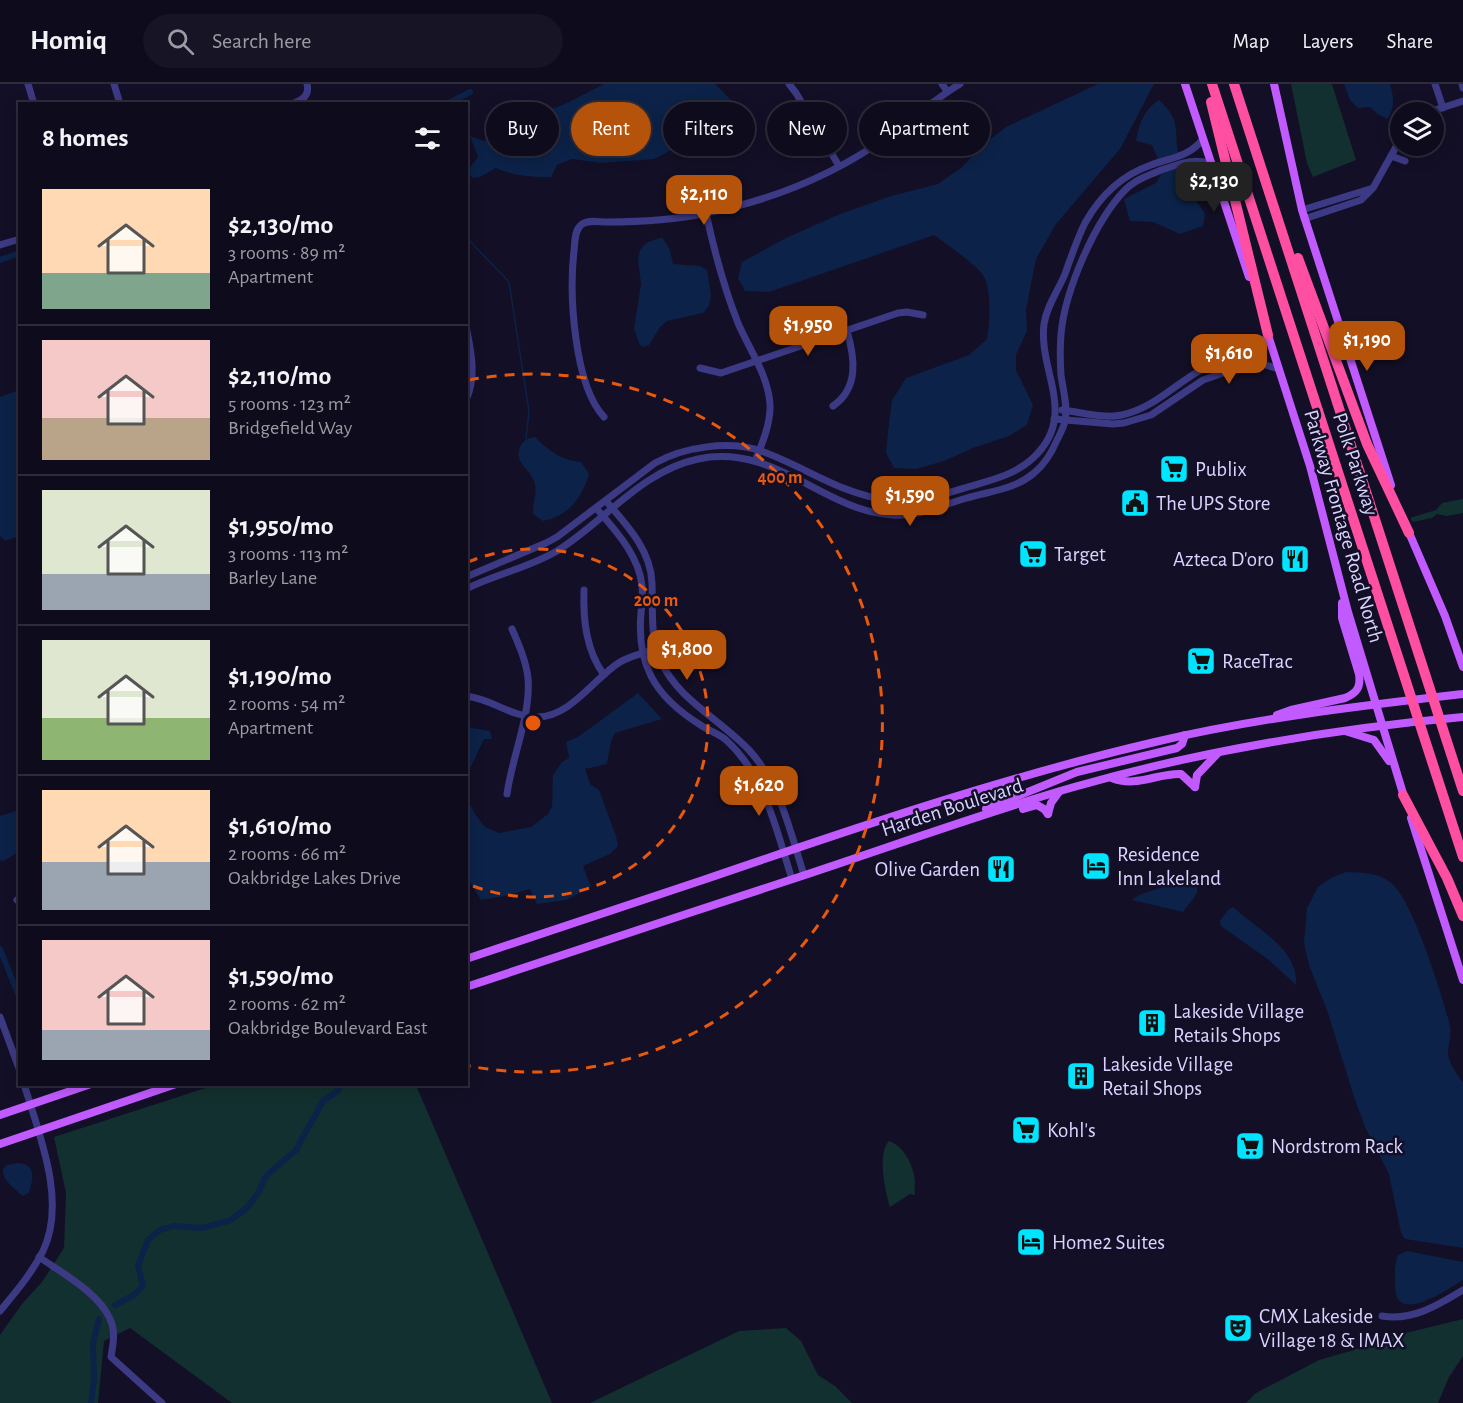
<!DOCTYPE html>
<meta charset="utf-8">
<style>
:root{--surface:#0e0b1c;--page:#171425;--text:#f1f3f6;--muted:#9b9ba3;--line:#2e2b3b;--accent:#b45309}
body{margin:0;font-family:"Alegreya Sans",sans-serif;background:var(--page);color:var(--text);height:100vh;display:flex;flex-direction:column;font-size:22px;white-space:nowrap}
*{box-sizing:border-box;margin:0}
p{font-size:20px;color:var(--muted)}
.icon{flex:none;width:33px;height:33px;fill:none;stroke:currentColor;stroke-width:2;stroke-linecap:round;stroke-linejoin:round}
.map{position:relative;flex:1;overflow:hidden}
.sheet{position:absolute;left:18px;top:18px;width:450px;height:984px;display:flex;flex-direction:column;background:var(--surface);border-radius:0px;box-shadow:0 3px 15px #0003,0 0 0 2px var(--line)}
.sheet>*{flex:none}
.banner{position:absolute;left:486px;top:18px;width:570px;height:54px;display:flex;gap:12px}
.tools{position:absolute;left:1390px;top:18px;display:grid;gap:12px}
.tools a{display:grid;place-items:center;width:54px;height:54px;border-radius:50%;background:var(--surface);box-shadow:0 3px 15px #0003,0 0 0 2px var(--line);font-size:30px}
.price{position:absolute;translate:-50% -51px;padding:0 14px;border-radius:12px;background:var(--accent);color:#fff;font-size:20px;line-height:39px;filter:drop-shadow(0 2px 3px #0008)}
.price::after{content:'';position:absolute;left:50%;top:36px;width:18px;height:14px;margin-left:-9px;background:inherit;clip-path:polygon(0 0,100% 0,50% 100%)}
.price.active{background:#222;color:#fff}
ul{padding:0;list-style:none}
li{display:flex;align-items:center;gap:18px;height:150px;padding:0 24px}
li+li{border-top:2px solid var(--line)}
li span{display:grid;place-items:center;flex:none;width:168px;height:120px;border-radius:0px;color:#555}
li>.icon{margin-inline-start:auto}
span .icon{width:72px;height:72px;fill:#fffc;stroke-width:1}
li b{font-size:26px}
h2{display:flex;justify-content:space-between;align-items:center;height:72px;padding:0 24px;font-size:26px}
.tag{padding:0 21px;border-radius:27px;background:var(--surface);box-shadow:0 3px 15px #0003,0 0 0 2px var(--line);font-size:21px;line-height:54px}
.tag.active{background:var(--accent);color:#fff}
header{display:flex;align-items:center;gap:36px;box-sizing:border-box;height:84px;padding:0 30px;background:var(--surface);border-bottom:2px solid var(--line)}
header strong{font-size:28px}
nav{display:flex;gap:33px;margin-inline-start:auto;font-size:21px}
.search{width:420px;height:54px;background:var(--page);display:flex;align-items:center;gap:15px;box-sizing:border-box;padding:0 21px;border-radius:33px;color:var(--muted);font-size:22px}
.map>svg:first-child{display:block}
.green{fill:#12302f}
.water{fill:#0c2248}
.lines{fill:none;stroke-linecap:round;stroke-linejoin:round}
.stream{stroke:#0c2248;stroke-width:1.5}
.canal{stroke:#0c2248;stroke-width:6}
.minor{stroke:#3d3a85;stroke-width:7}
.major{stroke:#c25bff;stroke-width:8}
.highway{stroke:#ff4fa3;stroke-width:10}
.ring{fill:none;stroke:#e8590c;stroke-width:3;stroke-dasharray:10 8}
.labels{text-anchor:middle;stroke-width:5;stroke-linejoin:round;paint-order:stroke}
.street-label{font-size:21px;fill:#d9d4ff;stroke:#130f26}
.poi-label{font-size:21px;fill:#d9d4ff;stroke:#130f26;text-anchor:start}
.centre{fill:#e8590c;stroke:#130f26;stroke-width:3}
.ring-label{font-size:18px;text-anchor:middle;font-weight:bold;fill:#e8590c;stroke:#130f26;stroke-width:5;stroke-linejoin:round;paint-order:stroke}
</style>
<header>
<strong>Homiq</strong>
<div class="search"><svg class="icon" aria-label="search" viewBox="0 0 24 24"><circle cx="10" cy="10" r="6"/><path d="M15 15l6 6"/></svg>Search here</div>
<nav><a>Map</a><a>Layers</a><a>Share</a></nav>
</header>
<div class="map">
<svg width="1463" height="1319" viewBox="0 0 1463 1319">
<rect width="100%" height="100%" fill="#130f26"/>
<g class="green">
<path d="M1291 0H1332L1356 76 1313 93 1307 79Z"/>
<path d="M1463 415V429L1446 432 1437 430 1432 434 1413 438 1410 434 1436 426 1442 419Z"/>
<path d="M218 1000 416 1001 552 1319H232L130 1244 104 1257 98 1319H0V1251L22 1220 42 1198 64 1164 66 1109 54 1053Z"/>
<path d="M889 1057C903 1062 911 1077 914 1091 916 1098 914 1104 915 1111L910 1110 890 1123C885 1108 877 1069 889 1057Z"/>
<path d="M1463 1235V1272L1449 1293 1438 1319H1246L1256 1309 1319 1276 1354 1266 1373 1257Z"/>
<path d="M786 1244 801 1257 818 1291 835 1302 852 1319H590L739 1247Z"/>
</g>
<g class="water">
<path d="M604 0H715L732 17 738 47 731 56 713 59 693 55 654 75 601 79 572 75 557 81 551 93C534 93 513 92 496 84L480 93 472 94 468 86 478 73 470 52 484 57 503 43 565 20Z"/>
<path d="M1098 0H1154L1120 65 1056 140 1036 175 1026 226 1027 247 1016 271V286L1033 321 1027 341 1009 352 973 364 944 377 916 385 894 384 886 369 888 347 892 316 906 294 969 271 987 255C990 240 992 202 982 190 975 180 945 159 934 151L769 208 745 207 738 194 742 178 786 154 840 130 891 112 938 100 962 83 983 61 1006 43Z"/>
<path d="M1344 0H1390C1394 14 1395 22 1388 35L1379 31 1370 23 1358 24 1350 16Z"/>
<path d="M1159 16C1181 37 1174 42 1178 69L1158 75 1152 61 1136 57C1139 40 1144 25 1159 16Z"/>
<path d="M1183 83 1197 118 1205 130 1203 142 1180 150 1153 138 1130 137 1124 115 1156 99 1162 89Z"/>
<path d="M662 153 670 166 673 180 700 182 707 186 711 211 709 222 703 229 667 237 660 243 649 261 644 263 640 261 634 245 641 200 638 175 640 166 646 159Z"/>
<path d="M19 306V452L5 457 0 452V313Z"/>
<path d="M535 353C549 367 561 376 581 378L589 390C582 414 569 432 543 437L533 430C532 420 537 411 535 401 532 385 513 380 520 363 523 356 528 354 535 353Z"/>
<path d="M638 609 662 635 615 649 611 657 607 680 585 685 590 700 599 706 616 752 618 762 610 770 583 782 591 803 566 816 537 820 530 805 505 812 481 816 467 793V643L490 647 492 655H484L467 691V714L475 730 485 743 499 749 531 743 548 730 552 723 553 691 562 678 569 674 566 658 578 653Z"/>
<path d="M19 726V768L2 778 0 775V732Z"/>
<path d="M1346 788C1363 789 1376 788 1390 798 1412 813 1443 913 1450 942 1452 951 1448 960 1448 970 1450 980 1456 990 1463 998V1164L1405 1155 1401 1149 1389 1090 1365 1043 1355 1016 1327 926 1309 881 1304 859 1307 824 1318 803 1331 794Z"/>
<path d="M1189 794C1207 805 1192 815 1183 828L1132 816 1139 811Z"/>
<path d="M1233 823C1256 845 1299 864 1296 901L1269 876 1221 842 1220 837 1228 826Z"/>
<path d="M18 1079C37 1080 33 1096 29 1109L22 1112C14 1103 2 1097 3 1085L7 1081Z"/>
<path d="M1407 1167 1463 1178V1196C1448 1205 1396 1242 1395 1203 1395 1191 1394 1181 1398 1171Z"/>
</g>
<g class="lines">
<path class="stream" d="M466 153 509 198 529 327 526 355"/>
<g class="canal">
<path d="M447 20 470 8"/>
<path d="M0 176 20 169"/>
<path d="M0 865 20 915"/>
<path d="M115 1221 134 1211 143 1202 138 1182 148 1156 160 1146 173 1142 202 1144 231 1136 248 1123 258 1109 266 1092 296 1066 323 1017 338 1007 341 1000"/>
<path d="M91 1319 94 1295 93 1259 99 1235"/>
</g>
<g class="minor">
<path d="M28 0 34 20"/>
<path d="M114 0 120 20"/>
<path d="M789 0 796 9 839 82"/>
<path d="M942 0 947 7"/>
<path d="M1435 0 1443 24"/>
<path d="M1462 0 1463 4"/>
<path d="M292 20C302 16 310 12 307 0"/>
<path d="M1429 28 1463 17"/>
<path d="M1391 72 1405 77"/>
<path d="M1302 126 1370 105"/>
<path d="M706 129C714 166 724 204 738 239 749 265 768 291 770 320 771 339 762 360 755 377"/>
<path d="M1304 135 1361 116 1373 104 1401 54"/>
<path d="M0 161 20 155"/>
<path d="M466 242C471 267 477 293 466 316"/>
<path d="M700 284 721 289 898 229 907 228 923 231"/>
<path d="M833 322C859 304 855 274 847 247"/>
<path d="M1062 326C1081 328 1104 335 1122 331 1153 324 1173 302 1199 287 1221 274 1252 272 1268 251"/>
<path d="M604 333C574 301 569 210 574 167 575 159 574 147 581 141 587 135 599 138 607 138 641 138 674 136 707 129 772 116 836 90 890 51 913 34 935 15 960 0"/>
<path d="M1054 335 1113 340 1124 339 1151 331 1203 296 1223 289 1262 280 1279 285"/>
<path d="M606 417C626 440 651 466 652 499 653 523 650 553 660 576 679 617 719 634 749 666 781 701 790 748 804 791"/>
<path d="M596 424C615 446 639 471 642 502 643 511 642 520 641 529 639 551 641 572 651 592 662 614 681 629 702 642 710 647 719 650 726 656 766 692 776 746 792 795"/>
<path d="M466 493 546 459 557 453 655 379C684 363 729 356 761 367 804 382 842 411 888 416 915 420 942 411 968 403 991 396 1015 391 1033 374 1079 331 1038 288 1044 240 1047 221 1058 207 1065 190 1071 173 1077 155 1085 139 1100 112 1122 91 1151 81 1172 73 1189 73 1203 55"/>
<path d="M466 505C496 490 528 484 557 467 604 438 641 387 698 375 776 359 823 427 892 431 919 433 942 421 967 414 990 407 1014 406 1034 389 1044 381 1052 368 1057 356 1060 350 1064 343 1065 337 1068 322 1063 306 1061 291 1060 277 1060 263 1061 250 1065 206 1095 137 1125 106 1135 96 1149 91 1161 86 1178 81 1193 73 1211 80"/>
<path d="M584 506C583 536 586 566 604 591"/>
<path d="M466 612C493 615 510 633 537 633 571 633 594 594 620 578 630 572 644 569 655 565"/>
<path d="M507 710C512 673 531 631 528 594 526 577 519 561 512 545"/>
<path d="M17 816 20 814"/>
<path d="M0 933 20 987"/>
<path d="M39 1173C62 1189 99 1209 110 1235 116 1247 113 1261 111 1273L162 1319"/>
<path d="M0 1227C15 1209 32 1189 43 1167 67 1117 39 1050 24 1000"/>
<path d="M1382 1232C1413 1237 1438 1221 1463 1206"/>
</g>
<g class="major">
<path d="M1185 0 1249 193"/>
<path d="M1274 0 1302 126 1391 401"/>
<path d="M1266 245 1310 382 1348 528 1405 716"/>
<path d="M1407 444 1445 532 1463 583"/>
<path d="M1277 631 1291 626 1345 614C1357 609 1361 603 1359 590L1342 534V519"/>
<path d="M1345 647 1374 656 1389 677"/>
<path d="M1112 694C1136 704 1157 689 1181 690L1195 703"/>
<path d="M1195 703 1197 691 1217 670"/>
<path d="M986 725 1077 688 1177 664 1182 660 1185 651"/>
<path d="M1023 725 1037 721 1044 725 1048 730"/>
<path d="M1048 730 1051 719 1059 708"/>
<path d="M1411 734 1463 896"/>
<path d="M466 875C545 848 624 823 703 796 852 745 1001 694 1155 658 1256 634 1360 622 1463 610"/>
<path d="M466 903C578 865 690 829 802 792 893 762 983 729 1074 703 1201 667 1332 645 1463 633"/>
<path d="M0 1031 91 1000"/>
<path d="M0 1060 176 1000"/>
</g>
<g class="highway">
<path d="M1212 0 1463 773"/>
<path d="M1234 0 1463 707"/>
<path d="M1211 18 1268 251"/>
<path d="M1298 174 1367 360 1409 449"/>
<path d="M1403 711 1447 794 1463 832"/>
</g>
</g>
<g class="ring">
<path d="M468 478A174 174 0 1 1 468 800"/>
<path d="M469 296A349 349 0 1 1 469 982"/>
</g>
<defs>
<g id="supermarket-square" transform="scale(1.5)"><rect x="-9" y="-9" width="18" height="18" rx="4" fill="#00e5ff" stroke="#130f26"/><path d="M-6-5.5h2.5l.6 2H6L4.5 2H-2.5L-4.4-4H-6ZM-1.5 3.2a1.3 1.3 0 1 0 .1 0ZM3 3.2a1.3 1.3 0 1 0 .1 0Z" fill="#111"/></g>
<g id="civic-square" transform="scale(1.5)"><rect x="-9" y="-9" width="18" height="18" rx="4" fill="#00e5ff" stroke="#130f26"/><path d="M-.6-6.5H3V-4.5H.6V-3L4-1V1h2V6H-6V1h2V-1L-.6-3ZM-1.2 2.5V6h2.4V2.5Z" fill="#111"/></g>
<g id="restaurant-square" transform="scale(1.5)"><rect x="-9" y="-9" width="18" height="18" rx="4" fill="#00e5ff" stroke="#130f26"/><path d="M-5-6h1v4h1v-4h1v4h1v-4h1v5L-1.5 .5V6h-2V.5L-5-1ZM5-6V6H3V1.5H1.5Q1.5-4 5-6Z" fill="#111"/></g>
<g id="hotel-square" transform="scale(1.5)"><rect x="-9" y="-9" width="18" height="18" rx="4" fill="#00e5ff" stroke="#130f26"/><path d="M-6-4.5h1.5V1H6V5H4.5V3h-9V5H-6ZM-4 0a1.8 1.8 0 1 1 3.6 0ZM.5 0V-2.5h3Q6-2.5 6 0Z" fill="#111"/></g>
<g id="building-square" transform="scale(1.5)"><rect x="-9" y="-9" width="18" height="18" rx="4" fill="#00e5ff" stroke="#130f26"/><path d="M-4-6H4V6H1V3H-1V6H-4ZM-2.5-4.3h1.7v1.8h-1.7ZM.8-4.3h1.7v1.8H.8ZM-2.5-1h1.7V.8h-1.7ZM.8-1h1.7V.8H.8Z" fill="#111"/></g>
<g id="theatre-square" transform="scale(1.5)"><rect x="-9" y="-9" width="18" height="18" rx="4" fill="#00e5ff" stroke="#130f26"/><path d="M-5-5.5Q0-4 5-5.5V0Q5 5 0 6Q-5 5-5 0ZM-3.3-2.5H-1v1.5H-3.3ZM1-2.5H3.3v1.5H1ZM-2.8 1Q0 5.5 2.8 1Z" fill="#111"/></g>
</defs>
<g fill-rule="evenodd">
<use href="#supermarket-square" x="1174" y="385"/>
<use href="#civic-square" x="1135" y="419"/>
<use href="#supermarket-square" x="1033" y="470"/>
<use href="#restaurant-square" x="1295" y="475"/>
<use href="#supermarket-square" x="1201" y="577"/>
<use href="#hotel-square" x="1096" y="782"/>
<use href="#restaurant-square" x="1001" y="785"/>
<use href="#building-square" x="1152" y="939"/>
<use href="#building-square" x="1081" y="992"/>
<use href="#supermarket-square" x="1026" y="1046"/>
<use href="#supermarket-square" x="1250" y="1062"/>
<use href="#hotel-square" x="1031" y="1158"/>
<use href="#theatre-square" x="1238" y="1244"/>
</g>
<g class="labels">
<g class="street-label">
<text transform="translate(1356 380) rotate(72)" y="7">Polk Parkway</text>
<text transform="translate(1344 442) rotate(74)" y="7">Parkway Frontage Road North</text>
<text transform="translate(952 723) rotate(-18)" y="7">Harden Boulevard</text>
</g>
<g class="poi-label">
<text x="1195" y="392">Publix</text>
<text x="1156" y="426">The UPS Store</text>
<text x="1054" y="477">Target</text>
<text x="1274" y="482" text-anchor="end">Azteca D'oro</text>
<text x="1222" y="584">RaceTrac</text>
<text x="1117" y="777">Residence<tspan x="1117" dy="24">Inn Lakeland</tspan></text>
<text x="980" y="792" text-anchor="end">Olive Garden</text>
<text x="1173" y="934">Lakeside Village<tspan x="1173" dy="24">Retails Shops</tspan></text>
<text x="1102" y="987">Lakeside Village<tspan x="1102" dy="24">Retail Shops</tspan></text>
<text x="1047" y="1053">Kohl's</text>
<text x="1271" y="1069">Nordstrom Rack</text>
<text x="1052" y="1165">Home2 Suites</text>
<text x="1259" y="1239">CMX Lakeside<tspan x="1259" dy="24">Village 18 &amp; IMAX</tspan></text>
</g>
</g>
<circle cx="533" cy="639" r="9" class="centre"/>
<g class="ring-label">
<text x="780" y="399">400 m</text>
<text x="656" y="522">200 m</text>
</g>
</svg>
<div class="tools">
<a><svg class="icon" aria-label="layers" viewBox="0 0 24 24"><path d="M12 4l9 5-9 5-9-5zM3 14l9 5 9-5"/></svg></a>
</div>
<b class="price active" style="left:1214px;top:129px">$2,130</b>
<b class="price" style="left:704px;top:142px">$2,110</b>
<b class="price" style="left:808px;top:273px">$1,950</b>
<b class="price" style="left:1367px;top:288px">$1,190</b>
<b class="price" style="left:1229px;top:301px">$1,610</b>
<b class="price" style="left:910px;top:443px">$1,590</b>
<b class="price" style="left:687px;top:597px">$1,800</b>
<b class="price" style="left:759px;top:733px">$1,620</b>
<div class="banner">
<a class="tag">Buy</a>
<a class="tag active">Rent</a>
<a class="tag">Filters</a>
<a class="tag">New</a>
<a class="tag">Apartment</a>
</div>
<section class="sheet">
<h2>8 homes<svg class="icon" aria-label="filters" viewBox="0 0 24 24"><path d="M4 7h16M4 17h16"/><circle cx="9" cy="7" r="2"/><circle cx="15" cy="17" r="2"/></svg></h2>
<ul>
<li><span style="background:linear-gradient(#ffd9b3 70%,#7fa58c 0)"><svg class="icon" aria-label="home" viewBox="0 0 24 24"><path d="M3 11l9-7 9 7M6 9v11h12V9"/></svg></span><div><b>$2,130/mo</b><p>3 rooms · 89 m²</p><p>Apartment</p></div></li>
<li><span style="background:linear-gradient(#f6c9c9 65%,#b9a48a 0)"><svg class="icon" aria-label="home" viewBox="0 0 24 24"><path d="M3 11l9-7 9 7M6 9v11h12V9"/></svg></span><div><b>$2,110/mo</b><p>5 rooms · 123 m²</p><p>Bridgefield Way</p></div></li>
<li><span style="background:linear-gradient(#dfe7d0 70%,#9aa5b1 0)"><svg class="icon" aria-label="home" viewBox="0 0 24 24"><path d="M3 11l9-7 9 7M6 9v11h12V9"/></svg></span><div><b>$1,950/mo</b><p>3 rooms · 113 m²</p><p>Barley Lane</p></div></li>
<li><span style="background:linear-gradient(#dfe7d0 65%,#8fb573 0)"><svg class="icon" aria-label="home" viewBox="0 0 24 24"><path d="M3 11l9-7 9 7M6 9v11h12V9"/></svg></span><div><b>$1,190/mo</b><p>2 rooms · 54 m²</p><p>Apartment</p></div></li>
<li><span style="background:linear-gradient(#ffd9b3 60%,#9aa5b1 0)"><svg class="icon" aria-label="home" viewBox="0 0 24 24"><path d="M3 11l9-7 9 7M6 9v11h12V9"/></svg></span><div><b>$1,610/mo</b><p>2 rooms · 66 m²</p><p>Oakbridge Lakes Drive</p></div></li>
<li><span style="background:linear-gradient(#f6c9c9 75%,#9aa5b1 0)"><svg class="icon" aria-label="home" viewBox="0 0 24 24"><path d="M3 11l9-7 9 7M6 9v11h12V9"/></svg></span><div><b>$1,590/mo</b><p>2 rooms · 62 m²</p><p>Oakbridge Boulevard East</p></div></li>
</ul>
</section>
</div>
